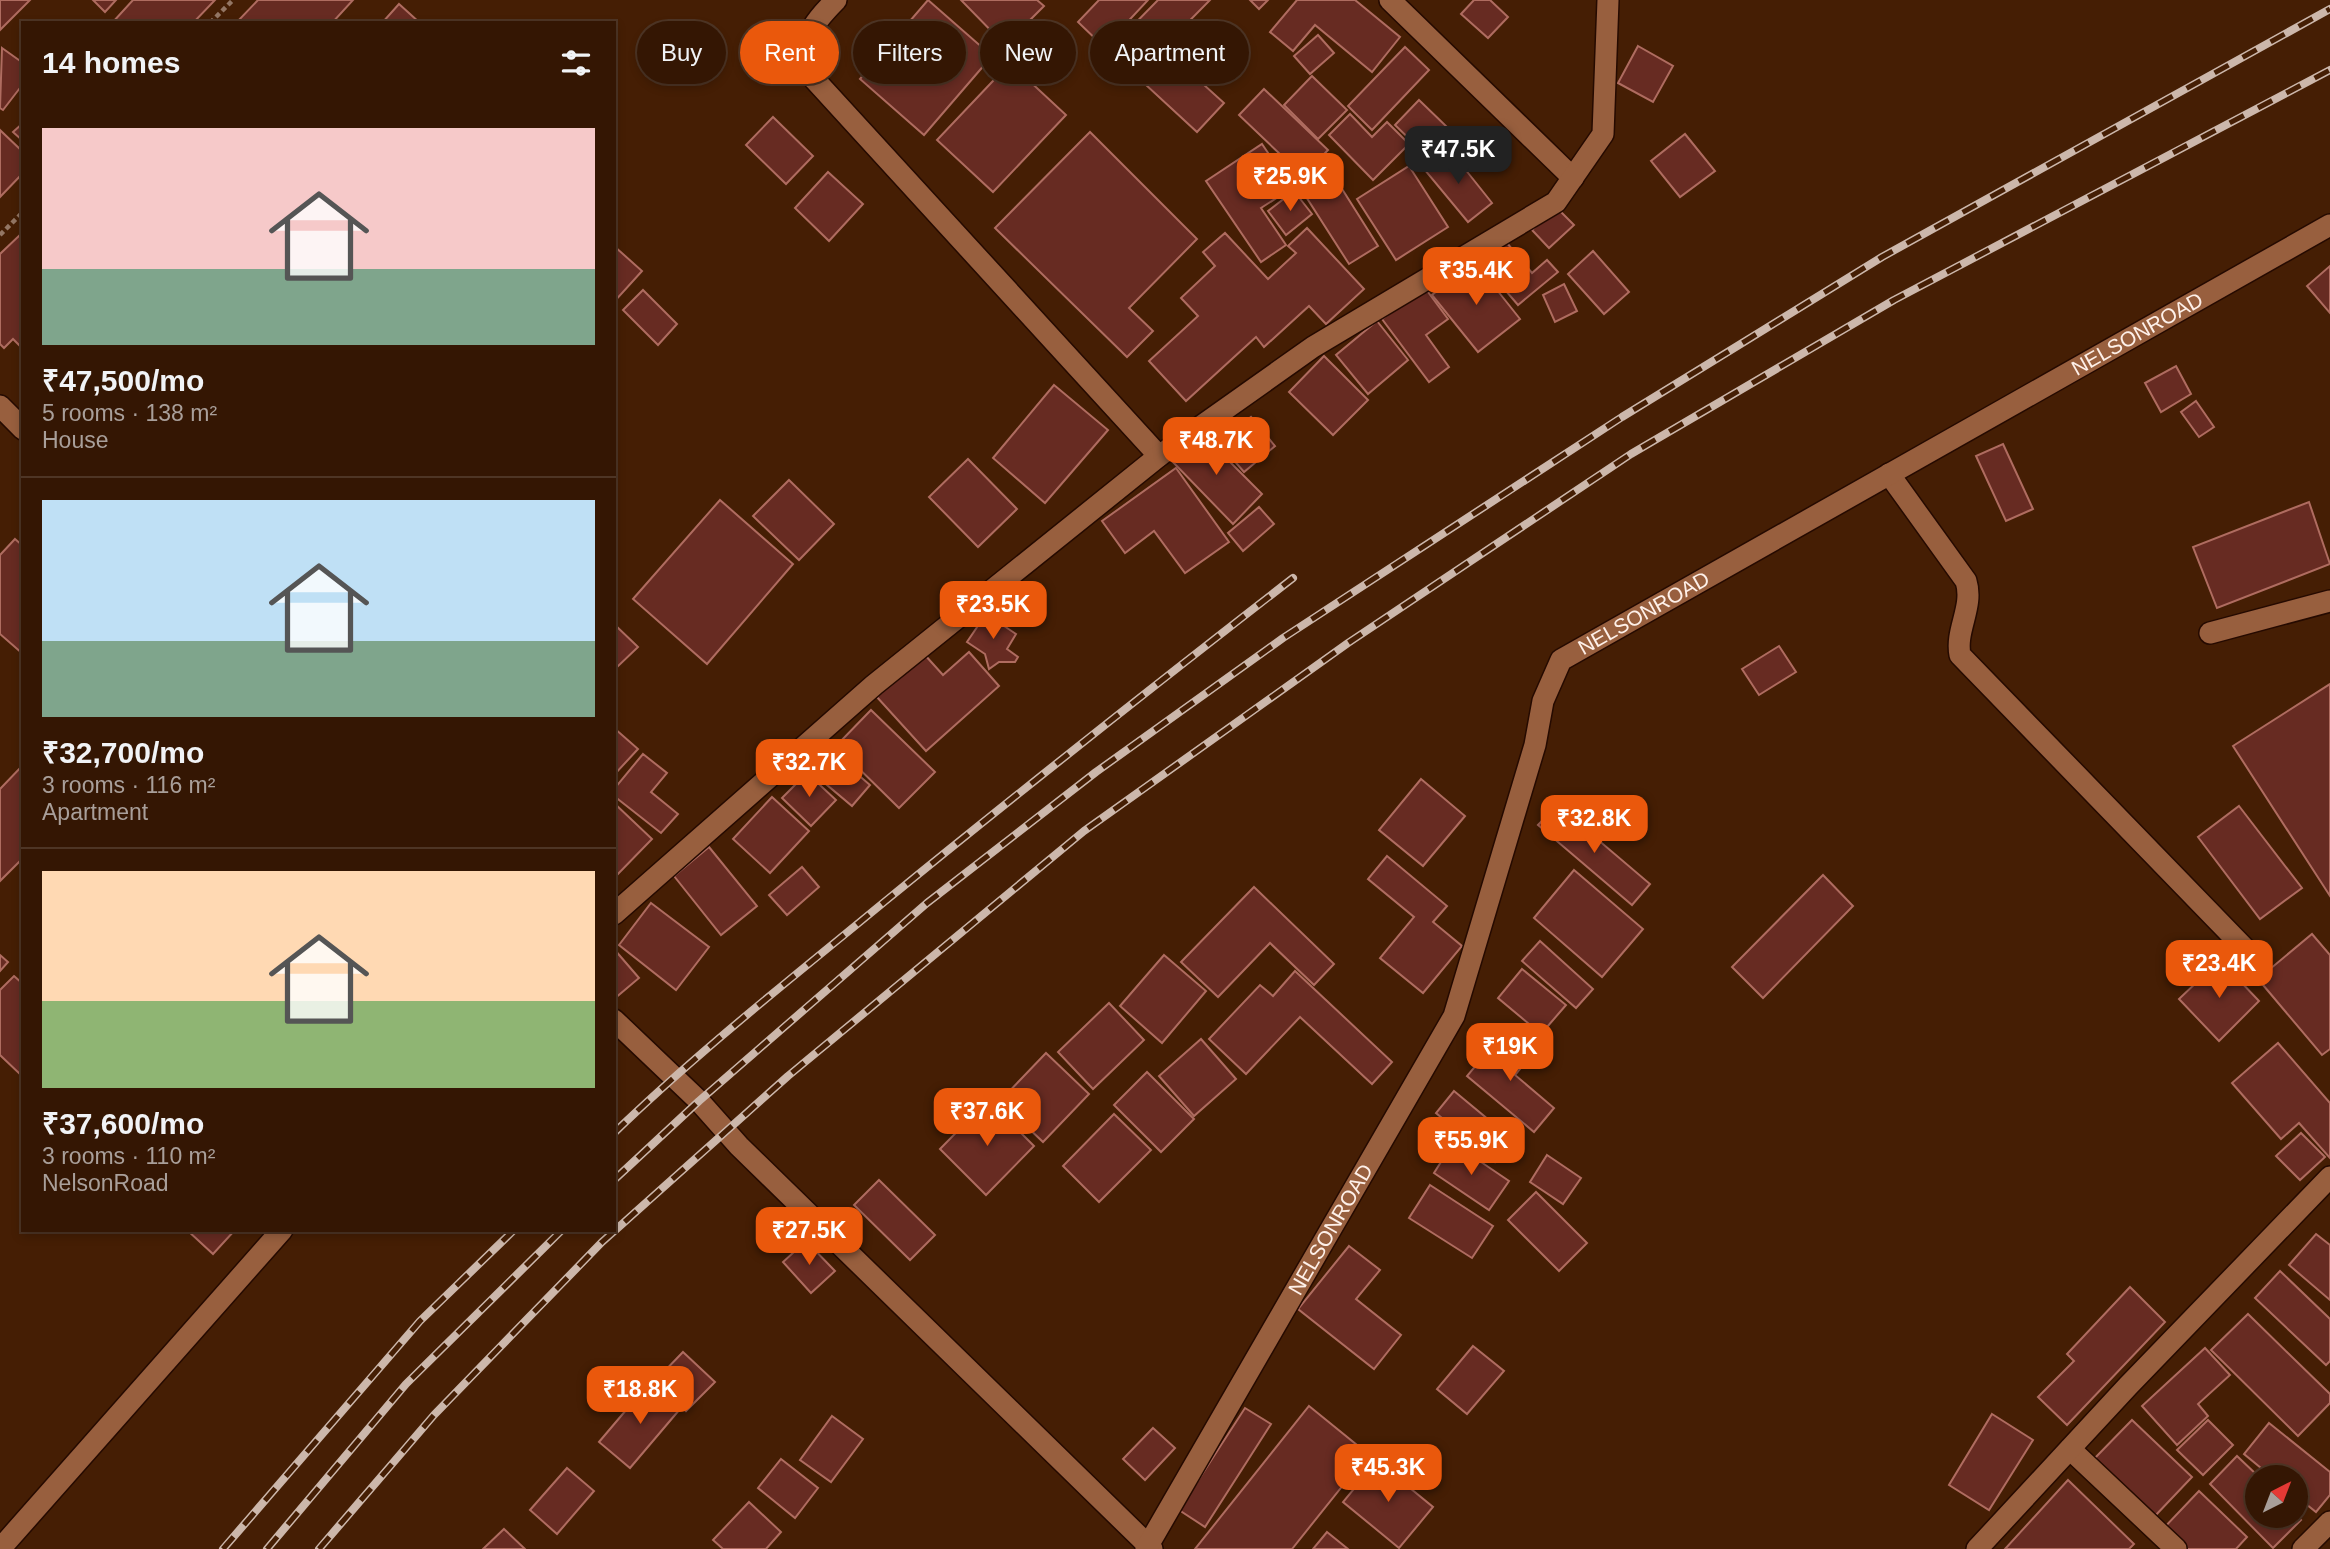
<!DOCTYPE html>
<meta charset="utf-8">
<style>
:root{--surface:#341603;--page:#3f2312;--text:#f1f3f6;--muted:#a99f9a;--line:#4e3525;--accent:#ea580c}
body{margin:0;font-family:Arial,sans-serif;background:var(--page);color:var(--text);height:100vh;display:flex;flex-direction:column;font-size:26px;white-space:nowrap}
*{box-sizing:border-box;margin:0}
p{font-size:23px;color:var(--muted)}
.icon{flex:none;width:38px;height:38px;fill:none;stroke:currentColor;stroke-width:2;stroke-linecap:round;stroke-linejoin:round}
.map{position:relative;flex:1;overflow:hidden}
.drawer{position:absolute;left:21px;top:21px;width:595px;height:1211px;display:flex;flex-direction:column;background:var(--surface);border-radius:0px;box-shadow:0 4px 10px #0003,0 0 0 2px var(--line)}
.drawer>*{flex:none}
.banner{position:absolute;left:637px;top:21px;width:665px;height:63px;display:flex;gap:14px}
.needle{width:46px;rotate:42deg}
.controls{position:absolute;left:2245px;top:1465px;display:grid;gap:14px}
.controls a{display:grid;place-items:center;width:63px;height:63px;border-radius:50%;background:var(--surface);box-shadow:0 4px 10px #0003,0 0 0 2px var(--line);font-size:35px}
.price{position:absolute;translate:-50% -60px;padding:0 16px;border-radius:14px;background:var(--accent);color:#fff;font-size:23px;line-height:46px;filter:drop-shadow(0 2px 4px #0008)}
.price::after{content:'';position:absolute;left:50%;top:42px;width:21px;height:16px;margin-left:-10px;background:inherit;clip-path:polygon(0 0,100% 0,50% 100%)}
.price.on{background:#222;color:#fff}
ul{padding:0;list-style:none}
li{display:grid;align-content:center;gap:14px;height:371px;padding:0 21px}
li+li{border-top:2px solid var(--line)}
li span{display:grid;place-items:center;height:217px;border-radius:0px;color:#555}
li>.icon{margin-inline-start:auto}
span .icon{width:126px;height:126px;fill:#fffc;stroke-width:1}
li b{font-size:30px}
h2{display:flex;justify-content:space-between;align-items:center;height:84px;padding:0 21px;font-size:30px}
.tag{padding:0 24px;border-radius:32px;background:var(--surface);box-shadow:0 4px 10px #0003,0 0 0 2px var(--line);font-size:24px;line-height:63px}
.tag.on{background:var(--accent);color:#fff}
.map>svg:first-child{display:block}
.building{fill:#672b22;stroke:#af6c60;stroke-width:2}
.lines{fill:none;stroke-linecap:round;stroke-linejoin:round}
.lane-casing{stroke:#250a00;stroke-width:24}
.street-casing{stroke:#250a00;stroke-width:24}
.path{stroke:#937664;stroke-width:4.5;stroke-dasharray:5 3.5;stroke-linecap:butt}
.lane{stroke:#985f3e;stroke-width:21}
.street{stroke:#985f3e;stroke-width:21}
.rail-casing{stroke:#ccb7ab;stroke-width:8}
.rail{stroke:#451e04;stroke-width:5;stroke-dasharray:16;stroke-linecap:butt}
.labels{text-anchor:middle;stroke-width:5;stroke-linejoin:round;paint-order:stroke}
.street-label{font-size:21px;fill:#fef0e9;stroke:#451e04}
</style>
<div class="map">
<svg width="2330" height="1549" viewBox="0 0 2330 1549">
<rect width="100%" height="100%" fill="#451e04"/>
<g class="building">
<path d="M0 0H30L0 30Z"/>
<path d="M93 0H116L105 12Z"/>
<path d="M133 0H215L193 23H112Z"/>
<path d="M258 0H353L332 23H236Z"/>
<path d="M928 0 992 56 924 135 860 79Z"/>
<path d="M961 0H1037L1044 6 1005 45Z"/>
<path d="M1099 0H1148L1104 47 1078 22Z"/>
<path d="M1158 0H1210L1130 81 1104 55Z"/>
<path d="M1250 0H1268L1259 9Z"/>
<path d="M1297 0H1355L1400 37 1372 72 1315 25 1293 51 1270 32Z"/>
<path d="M1474 0H1490L1508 17 1488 38 1461 14Z"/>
<path d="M399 4 420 23H382Z"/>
<path d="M1318 35 1334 53 1310 74 1294 56Z"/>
<path d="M1638 46 1673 66 1653 102 1618 83Z"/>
<path d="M1405 47 1429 70 1372 130 1348 106Z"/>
<path d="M2 48 23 63V84L3 110 0 108Z"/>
<path d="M1172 56 1224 103 1197 132 1146 85Z"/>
<path d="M1010 63 1066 115 993 192 937 140Z"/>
<path d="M1312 76 1347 110 1318 139 1284 105Z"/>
<path d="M1264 89 1328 150 1303 176 1239 115Z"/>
<path d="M1419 100 1448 128 1424 153 1395 125Z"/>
<path d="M1350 114 1372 137 1387 122 1409 144 1373 180 1329 135Z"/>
<path d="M773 117 813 156 786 184 746 145Z"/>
<path d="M23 123V141L13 132Z"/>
<path d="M0 130 23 152V173L0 197Z"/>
<path d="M1090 132 1197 239 1129 308 1153 331 1127 357 995 228Z"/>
<path d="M1685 134 1715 171 1680 197 1651 161Z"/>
<path d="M1262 144 1292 188 1261 208 1286 245 1261 262 1206 181Z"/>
<path d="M1449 149 1492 203 1468 222 1424 169Z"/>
<path d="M1409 166 1448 227 1396 260 1357 199Z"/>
<path d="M828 172 863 204 829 241 795 208Z"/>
<path d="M1332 173 1378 246 1349 264 1303 192Z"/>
<path d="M1294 191 1312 214 1286 235 1268 211Z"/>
<path d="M1556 207 1574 225 1549 248 1532 230Z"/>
<path d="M1307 228 1364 289 1326 324 1309 306 1264 347 1256 337 1186 401 1149 361 1198 316 1181 298 1215 266 1203 252 1225 233 1268 279 1296 253 1288 246Z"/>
<path d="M23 232V349L13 339 4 348 0 344V254Z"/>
<path d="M1507 243 1532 273 1547 260 1558 272 1518 305 1482 263Z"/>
<path d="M614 246 642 271 614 302Z"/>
<path d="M1593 251 1629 292 1604 314 1568 274Z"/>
<path d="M1474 261 1520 319 1478 352 1432 295Z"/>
<path d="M2330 266V313L2307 286Z"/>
<path d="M1564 284 1577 311 1555 322 1543 295Z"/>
<path d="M1425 288 1448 319 1426 335 1449 367 1429 382 1382 319Z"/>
<path d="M643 290 677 324 658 345 623 310Z"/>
<path d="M1377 321 1408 360 1368 394 1336 355Z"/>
<path d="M1324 356 1368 400 1333 435 1289 392Z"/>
<path d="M2176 366 2191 394 2161 412 2145 383Z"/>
<path d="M1054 385 1108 430 1045 503 993 458Z"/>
<path d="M2196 401 2214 427 2199 437 2181 412Z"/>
<path d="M1251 417 1275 446 1244 472 1219 443Z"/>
<path d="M1199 431 1262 494 1233 524 1170 459Z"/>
<path d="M2003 444 2033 509 2006 521 1976 456Z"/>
<path d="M968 459 1017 509 978 547 929 497Z"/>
<path d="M1176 468 1229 542 1185 573 1154 531 1125 553 1102 521Z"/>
<path d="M789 480 834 524 799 560 753 516Z"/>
<path d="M720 500 793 564 707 664 633 599Z"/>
<path d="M2309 502 2330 564 2217 608 2193 547Z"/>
<path d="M1259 507 1274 524 1243 551 1228 533Z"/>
<path d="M15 539 23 546V654L0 634V555Z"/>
<path d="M986 614 1016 634 1007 649 1018 657 1015 662H999L989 669 985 654 967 642Z"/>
<path d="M614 624 638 647 614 670Z"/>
<path d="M1779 646 1796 672 1759 695 1742 669Z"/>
<path d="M969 652 999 686 926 751 876 696 924 654 943 675Z"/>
<path d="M2330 684V896L2233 746Z"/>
<path d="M871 710 935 772 899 808 836 746Z"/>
<path d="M614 728 638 749 614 775Z"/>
<path d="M819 741 870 785 852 806 801 763Z"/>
<path d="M643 754 667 773 651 792 678 814 661 833 614 796V789Z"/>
<path d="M23 765V858L0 881V789Z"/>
<path d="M807 773 836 800 811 826 782 798Z"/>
<path d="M1421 779 1465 816 1423 866 1379 830Z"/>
<path d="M772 797 809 831 770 873 733 839Z"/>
<path d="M614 803 652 839 614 878Z"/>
<path d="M1557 805 1650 884 1632 905 1538 825Z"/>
<path d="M2239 806 2302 888 2260 919 2198 837Z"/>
<path d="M709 847 757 906 721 935 674 876Z"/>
<path d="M1387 856 1447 906 1433 922 1462 946 1423 993 1380 958 1414 917 1368 879Z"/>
<path d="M802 867 819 887 787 915 769 895Z"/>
<path d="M1574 870 1643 929 1602 977 1534 918Z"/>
<path d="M1823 875 1853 906 1763 998 1732 967Z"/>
<path d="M1254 887 1334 964 1314 985 1270 943 1218 997 1181 962Z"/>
<path d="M651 903 709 947 676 990 619 945Z"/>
<path d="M2312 934 2330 955V1049L2322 1055 2258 979Z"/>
<path d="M1540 941 1593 989 1576 1008 1522 961Z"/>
<path d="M614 949 639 978 614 999Z"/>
<path d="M0 955 8 962 0 971Z"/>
<path d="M1164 955 1206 991 1162 1043 1120 1006Z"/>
<path d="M2220 960 2259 1001 2219 1041 2179 999Z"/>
<path d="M1522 969 1566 1005 1541 1034 1498 998Z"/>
<path d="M1295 971 1392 1062 1372 1084 1300 1017 1246 1074 1209 1039 1260 985 1273 996Z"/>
<path d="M14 976 23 984V1077L0 1055V990Z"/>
<path d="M1109 1003 1144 1040 1093 1089 1058 1052Z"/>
<path d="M1503 1033 1530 1057 1515 1075 1554 1108 1534 1132 1467 1076Z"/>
<path d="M1201 1039 1236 1079 1194 1116 1159 1076Z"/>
<path d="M2278 1043 2330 1103V1158L2299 1123 2281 1139 2232 1083Z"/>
<path d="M1046 1053 1089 1094 1043 1142 1000 1101Z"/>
<path d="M1147 1072 1194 1119 1161 1152 1114 1105Z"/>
<path d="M1454 1091 1513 1140 1495 1162 1436 1113Z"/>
<path d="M988 1100 1034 1146 986 1195 940 1149Z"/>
<path d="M1114 1114 1151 1150 1099 1202 1063 1166Z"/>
<path d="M2301 1133 2325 1157 2300 1180 2276 1156Z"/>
<path d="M1453 1143 1509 1181 1489 1210 1434 1173Z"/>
<path d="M1547 1155 1581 1178 1563 1204 1530 1182Z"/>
<path d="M879 1180 935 1235 910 1260 854 1205Z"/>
<path d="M1430 1185 1493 1226 1472 1258 1409 1218Z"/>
<path d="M1536 1192 1587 1243 1559 1271 1508 1220Z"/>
<path d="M187 1230H235L213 1254Z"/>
<path d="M2316 1234 2330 1245V1300L2289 1265Z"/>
<path d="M806 1241 835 1271 811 1293 783 1262Z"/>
<path d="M1349 1246 1380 1270 1356 1299 1401 1335 1374 1369 1298 1309Z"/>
<path d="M2280 1271 2330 1319V1361L2326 1365 2255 1298Z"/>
<path d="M2130 1287 2165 1322 2067 1425 2038 1397 2074 1361 2067 1354Z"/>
<path d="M2248 1314 2330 1394V1403L2298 1436 2211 1350Z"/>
<path d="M1473 1346 1504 1371 1467 1414 1437 1389Z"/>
<path d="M2205 1348 2230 1375 2198 1404 2208 1416 2177 1445 2142 1406Z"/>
<path d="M683 1352 715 1382 686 1411 656 1380Z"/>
<path d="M649 1383 680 1409 630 1468 599 1442Z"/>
<path d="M1309 1406 1368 1454 1292 1549H1195Z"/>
<path d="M1245 1408 1271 1424 1205 1527 1179 1510Z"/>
<path d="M1992 1414 2033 1440 1989 1510 1949 1485Z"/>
<path d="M832 1416 863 1439 831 1482 800 1460Z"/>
<path d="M2132 1420 2192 1477 2153 1518 2092 1461Z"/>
<path d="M2208 1420 2233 1445 2203 1475 2177 1450Z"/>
<path d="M2269 1423 2330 1472V1495L2316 1512 2296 1496V1477H2272L2244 1454Z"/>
<path d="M1153 1428 1175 1448 1145 1480 1123 1459Z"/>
<path d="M2237 1456 2259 1477 2258 1516 2296 1515 2301 1520 2273 1548 2210 1484Z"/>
<path d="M781 1459 818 1488 795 1518 758 1488Z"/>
<path d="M1377 1461 1433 1507 1399 1548 1343 1502Z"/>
<path d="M567 1468 594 1491 557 1534 530 1510Z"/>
<path d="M2068 1480 2134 1544 2129 1549H2005Z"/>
<path d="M2199 1491 2247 1537 2236 1549H2178L2160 1532Z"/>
<path d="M749 1502 781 1532 766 1549H723L713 1540Z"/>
<path d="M504 1529 525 1549H483Z"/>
<path d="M1327 1532 1348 1549H1313Z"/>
</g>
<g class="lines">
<g class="lane-casing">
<path id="lane" d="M2210 633 2330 601"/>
</g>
<g class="street-casing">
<g id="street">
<path d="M836 0C810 26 796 44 815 80L1159 456"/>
<path d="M1390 0 1573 178"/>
<path d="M0 406 23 429"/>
<path d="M1889 474 1966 581C1974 607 1955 630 1960 655L2253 957"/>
<path d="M614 914 874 685 1159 456 1313 347 1556 202 1603 134 1608 0"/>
<path d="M614 1020 699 1101 739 1146 1152 1549"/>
<path d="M2070 1449 2176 1549"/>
<path d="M0 1549 282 1230"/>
<path id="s1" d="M1146 1549 1454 1016 1535 745 1543 701 1561 660 2330 225"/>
<path d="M1977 1549 2128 1386 2330 1177"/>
<path d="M2303 1549 2330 1522"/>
</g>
</g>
<g class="path">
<path d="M210 23 233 0"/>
<path d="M0 235 23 212"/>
</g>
<use href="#lane" class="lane"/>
<use href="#street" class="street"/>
<g class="rail-casing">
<g id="rail">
<path d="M614 1133C699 1051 792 978 883 903 1018 793 1155 685 1293 578"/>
<path d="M614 1180 699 1101 927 903 1096 772 1283 638 1622 417 1882 257 2330 9"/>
<path d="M223 1549 420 1321 514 1230"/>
<path d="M267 1549 406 1384 562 1230"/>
<path d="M319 1549 434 1415 602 1242 788 1076 1084 831 1348 643 1631 454 1894 300 2330 70"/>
</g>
</g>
<use href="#rail" class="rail"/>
</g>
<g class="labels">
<g class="street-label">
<text dy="7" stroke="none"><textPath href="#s1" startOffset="1650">NELSONROAD</textPath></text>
<text dy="7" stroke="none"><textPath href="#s1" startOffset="1083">NELSONROAD</textPath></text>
<text dy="7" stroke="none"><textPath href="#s1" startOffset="369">NELSONROAD</textPath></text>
</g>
</g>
</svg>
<div class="controls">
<a><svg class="needle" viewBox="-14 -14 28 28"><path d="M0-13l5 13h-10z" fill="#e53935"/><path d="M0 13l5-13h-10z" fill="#a99f9a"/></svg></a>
</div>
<b class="price on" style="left:1458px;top:186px">₹47.5K</b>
<b class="price" style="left:1290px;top:213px">₹25.9K</b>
<b class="price" style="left:1476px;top:307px">₹35.4K</b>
<b class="price" style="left:1216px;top:477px">₹48.7K</b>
<b class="price" style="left:993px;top:641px">₹23.5K</b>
<b class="price" style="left:809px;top:799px">₹32.7K</b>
<b class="price" style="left:1594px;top:855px">₹32.8K</b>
<b class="price" style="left:2219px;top:1000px">₹23.4K</b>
<b class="price" style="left:1510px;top:1083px">₹19K</b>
<b class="price" style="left:987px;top:1148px">₹37.6K</b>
<b class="price" style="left:1471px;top:1177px">₹55.9K</b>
<b class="price" style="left:809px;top:1267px">₹27.5K</b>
<b class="price" style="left:640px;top:1426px">₹18.8K</b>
<b class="price" style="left:1388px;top:1504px">₹45.3K</b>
<div class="banner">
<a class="tag">Buy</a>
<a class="tag on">Rent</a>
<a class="tag">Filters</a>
<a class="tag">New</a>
<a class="tag">Apartment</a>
</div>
<section class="drawer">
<h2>14 homes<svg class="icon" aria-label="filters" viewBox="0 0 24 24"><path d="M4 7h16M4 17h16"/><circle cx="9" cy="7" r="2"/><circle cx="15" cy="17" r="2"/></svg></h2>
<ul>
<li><span style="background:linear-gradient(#f6c9c9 65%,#7fa58c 0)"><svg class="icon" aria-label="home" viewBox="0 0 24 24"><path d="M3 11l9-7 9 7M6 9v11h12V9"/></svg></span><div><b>₹47,500/mo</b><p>5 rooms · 138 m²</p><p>House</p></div></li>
<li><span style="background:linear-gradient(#bfe0f5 65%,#7fa58c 0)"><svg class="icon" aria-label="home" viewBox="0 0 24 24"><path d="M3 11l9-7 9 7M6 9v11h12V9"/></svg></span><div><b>₹32,700/mo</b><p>3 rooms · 116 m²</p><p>Apartment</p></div></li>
<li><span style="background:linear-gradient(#ffd9b3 60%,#8fb573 0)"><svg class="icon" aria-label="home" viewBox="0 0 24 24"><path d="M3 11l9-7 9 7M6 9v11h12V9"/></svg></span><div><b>₹37,600/mo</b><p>3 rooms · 110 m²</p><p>NelsonRoad</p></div></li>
</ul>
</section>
</div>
